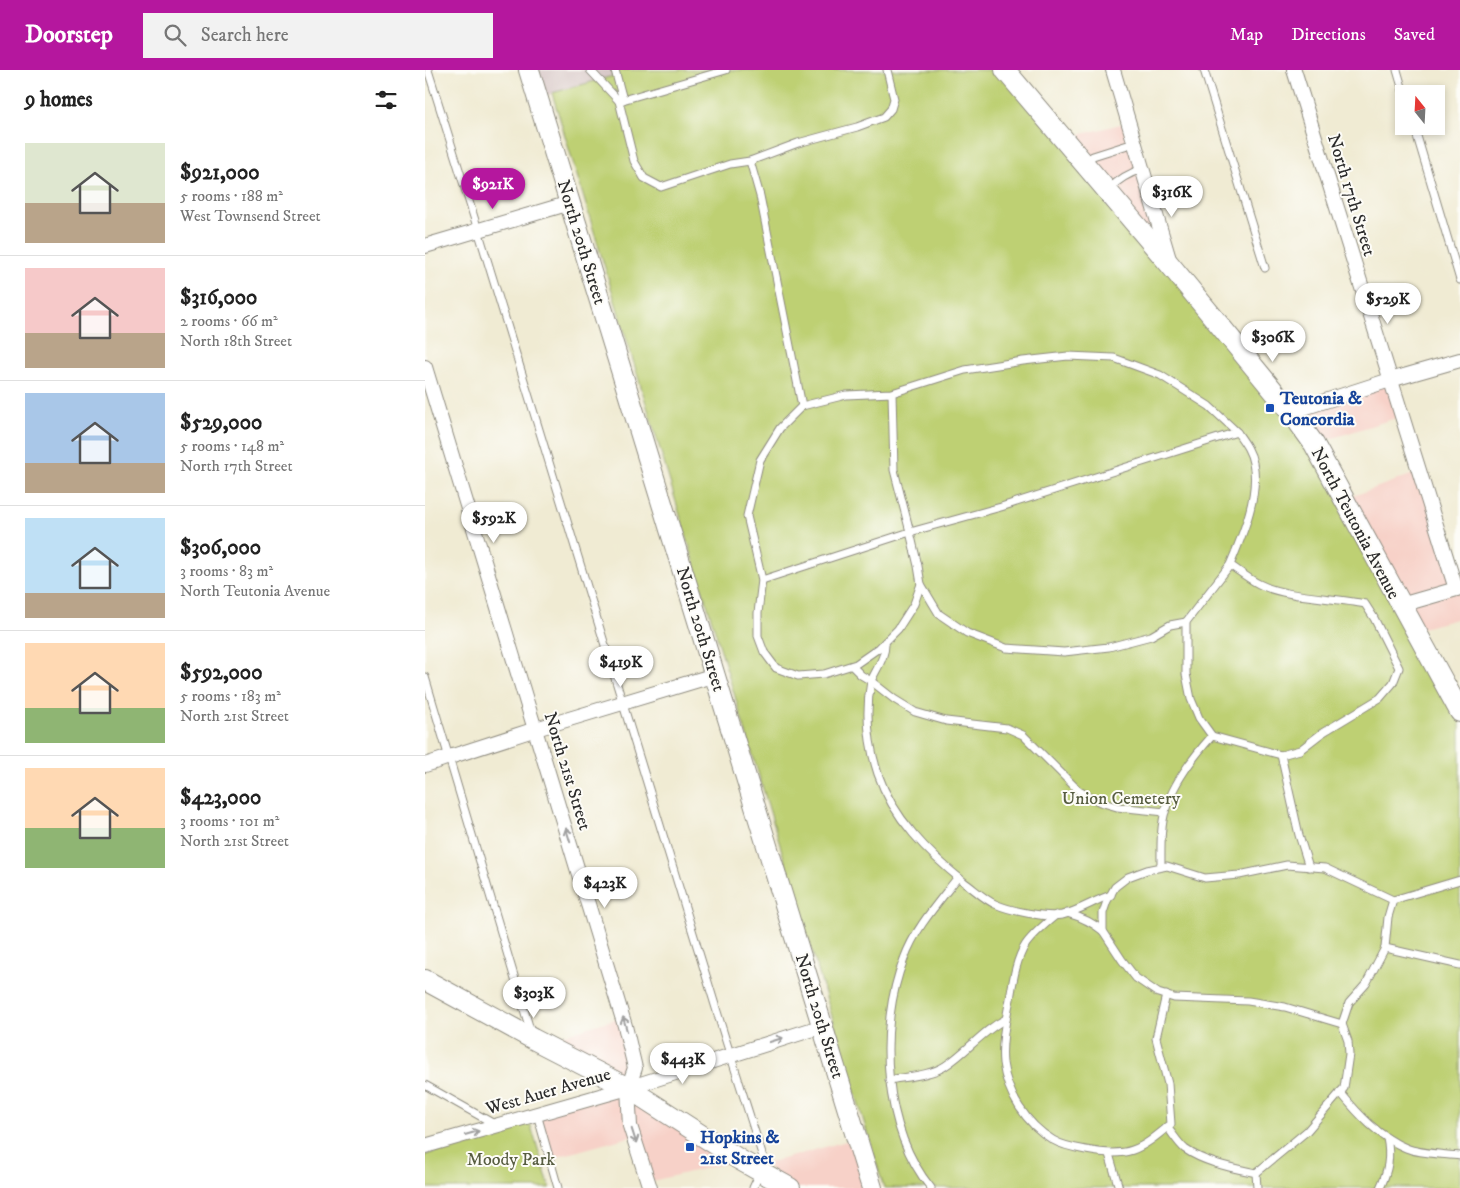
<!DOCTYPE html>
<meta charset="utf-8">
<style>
:root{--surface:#fff;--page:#f2f2f2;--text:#222;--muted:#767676;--line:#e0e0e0;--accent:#b5179e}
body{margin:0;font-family:"IM FELL DW Pica",serif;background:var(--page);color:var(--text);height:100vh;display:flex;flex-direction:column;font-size:19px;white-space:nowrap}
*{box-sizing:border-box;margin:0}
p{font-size:16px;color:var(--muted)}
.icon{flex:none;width:28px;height:28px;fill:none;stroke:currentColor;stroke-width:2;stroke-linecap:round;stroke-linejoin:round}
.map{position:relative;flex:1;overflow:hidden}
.sheet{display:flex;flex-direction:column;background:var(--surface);width:425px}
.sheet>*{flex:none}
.needle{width:32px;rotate:342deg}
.buttons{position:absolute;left:970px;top:15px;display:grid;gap:10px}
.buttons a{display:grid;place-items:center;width:50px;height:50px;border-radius:0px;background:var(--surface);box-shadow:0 2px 8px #0003;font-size:25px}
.price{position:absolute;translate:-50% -42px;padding:0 11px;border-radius:18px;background:#fff;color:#222;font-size:16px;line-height:32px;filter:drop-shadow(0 1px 2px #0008)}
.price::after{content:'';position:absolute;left:50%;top:30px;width:15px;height:11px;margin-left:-8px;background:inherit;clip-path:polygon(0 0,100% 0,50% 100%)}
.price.on{background:var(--accent);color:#fff}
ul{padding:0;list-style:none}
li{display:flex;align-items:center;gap:15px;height:125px;padding:0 25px}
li+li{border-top:1px solid var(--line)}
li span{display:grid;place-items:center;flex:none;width:140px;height:100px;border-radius:0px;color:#555}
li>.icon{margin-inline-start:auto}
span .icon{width:60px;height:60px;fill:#fffc;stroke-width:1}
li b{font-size:21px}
h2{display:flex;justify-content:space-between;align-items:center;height:60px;padding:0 25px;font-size:21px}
header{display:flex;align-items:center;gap:30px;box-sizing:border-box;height:70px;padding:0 25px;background:var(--accent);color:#fff}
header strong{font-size:24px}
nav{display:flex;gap:28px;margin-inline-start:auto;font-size:18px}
.search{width:350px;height:45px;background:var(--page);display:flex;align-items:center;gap:12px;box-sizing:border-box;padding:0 18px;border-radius:0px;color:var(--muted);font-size:19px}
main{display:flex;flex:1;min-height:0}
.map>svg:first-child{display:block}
.built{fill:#f7d1c8}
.industrial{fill:#d2bfc0}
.green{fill:#bed073;stroke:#747e4f}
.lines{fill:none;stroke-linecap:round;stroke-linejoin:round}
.service-casing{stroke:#8e8b7f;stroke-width:9}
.minor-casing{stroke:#8e8b7f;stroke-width:16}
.secondary-casing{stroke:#8e8b7f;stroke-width:22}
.service{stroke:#fff;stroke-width:7}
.minor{stroke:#fff;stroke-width:14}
.secondary{stroke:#fff;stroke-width:20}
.oneway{stroke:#a0a0a0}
.transit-dot{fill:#1a4fb4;stroke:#fdfcf7;stroke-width:2}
.labels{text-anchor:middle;stroke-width:4;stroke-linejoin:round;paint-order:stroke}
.street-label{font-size:18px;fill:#2b2b2b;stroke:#fdfcf7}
.transit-label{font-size:18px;font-weight:bold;fill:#164399;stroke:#fdfcf7;text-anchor:start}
.park-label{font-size:18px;fill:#575d41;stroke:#fdfcf7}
</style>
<header>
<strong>Doorstep</strong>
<div class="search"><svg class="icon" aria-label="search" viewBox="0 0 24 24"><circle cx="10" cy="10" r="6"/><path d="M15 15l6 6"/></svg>Search here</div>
<nav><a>Map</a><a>Directions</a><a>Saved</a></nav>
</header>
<main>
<section class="sheet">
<h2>9 homes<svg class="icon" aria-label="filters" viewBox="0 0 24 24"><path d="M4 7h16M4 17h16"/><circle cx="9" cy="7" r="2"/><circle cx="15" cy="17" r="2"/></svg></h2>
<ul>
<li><span style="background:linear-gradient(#dfe7d0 60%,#b9a48a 0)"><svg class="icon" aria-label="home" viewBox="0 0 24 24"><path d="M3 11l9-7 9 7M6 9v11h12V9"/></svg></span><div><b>$921,000</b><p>5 rooms · 188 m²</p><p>West Townsend Street</p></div></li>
<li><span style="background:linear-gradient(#f6c9c9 65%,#b9a48a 0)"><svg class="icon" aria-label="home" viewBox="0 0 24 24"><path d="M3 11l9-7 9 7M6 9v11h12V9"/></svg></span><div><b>$316,000</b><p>2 rooms · 66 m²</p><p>North 18th Street</p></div></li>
<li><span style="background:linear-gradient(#a9c7e8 70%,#b9a48a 0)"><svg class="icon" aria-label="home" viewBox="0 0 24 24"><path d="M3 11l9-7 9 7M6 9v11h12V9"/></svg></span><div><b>$529,000</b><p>5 rooms · 148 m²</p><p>North 17th Street</p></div></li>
<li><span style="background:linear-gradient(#bfe0f5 75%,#b9a48a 0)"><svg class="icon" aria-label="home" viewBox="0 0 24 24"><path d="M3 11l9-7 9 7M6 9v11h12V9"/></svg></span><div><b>$306,000</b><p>3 rooms · 83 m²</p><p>North Teutonia Avenue</p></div></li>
<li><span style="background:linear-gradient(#ffd9b3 65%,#8fb573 0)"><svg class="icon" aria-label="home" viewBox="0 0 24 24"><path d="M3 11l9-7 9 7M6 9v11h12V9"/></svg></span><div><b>$592,000</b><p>5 rooms · 183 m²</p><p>North 21st Street</p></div></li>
<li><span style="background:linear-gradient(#ffd9b3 60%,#8fb573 0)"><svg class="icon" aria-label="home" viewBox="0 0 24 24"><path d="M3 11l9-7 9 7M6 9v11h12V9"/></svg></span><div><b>$423,000</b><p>3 rooms · 101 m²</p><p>North 21st Street</p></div></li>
</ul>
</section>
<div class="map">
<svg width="1035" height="1118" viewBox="0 0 1035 1118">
<rect width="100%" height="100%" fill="#fdfcf7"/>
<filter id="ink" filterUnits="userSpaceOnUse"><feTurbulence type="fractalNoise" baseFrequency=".02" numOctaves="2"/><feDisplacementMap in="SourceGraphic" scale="10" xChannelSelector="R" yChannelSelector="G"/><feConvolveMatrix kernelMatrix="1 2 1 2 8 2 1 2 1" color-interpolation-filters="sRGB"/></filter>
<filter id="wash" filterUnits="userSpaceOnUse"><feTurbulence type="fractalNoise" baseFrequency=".0096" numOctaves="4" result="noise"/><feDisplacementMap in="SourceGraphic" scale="20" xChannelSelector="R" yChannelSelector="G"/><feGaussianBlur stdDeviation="1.12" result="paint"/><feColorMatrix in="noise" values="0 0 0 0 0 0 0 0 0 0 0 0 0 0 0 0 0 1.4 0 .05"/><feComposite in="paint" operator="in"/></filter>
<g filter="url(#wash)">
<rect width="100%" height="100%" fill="#f0ebd3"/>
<g class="built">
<path d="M703 52 746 196 639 69Z"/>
<path d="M965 310 977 346 889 374 866 342Z"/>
<path d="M994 402 1035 518V548L990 560 920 429Z"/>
<path d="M197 947 208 986 203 1018 315 1090 223 1112 208 1066 124 1089 112 1044 202 1018 114 972Z"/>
<path d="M432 1068 447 1118H365L340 1094Z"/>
</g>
<path class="industrial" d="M104 0H187L189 6 112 28Z"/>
<g class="green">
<path d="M187 0H580L866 342 1035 642V1118H459L127 23 188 6Z"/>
<path d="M105 1053 125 1118H0V1085Z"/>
</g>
</g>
<g filter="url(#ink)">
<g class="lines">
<g class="service-casing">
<g id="service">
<path d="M3 0 53 160 301 971 342 1100"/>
<path d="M165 0 194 31"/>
<path d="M190 0 198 30"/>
<path d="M301 0 194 31 209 91 219 108 236 117 305 94 325 91 373 73 432 57 459 47 466 39 469 29 462 0"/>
<path d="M779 0 840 198"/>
<path d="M972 0 979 24"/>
<path d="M989 56 1035 210"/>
<path d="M325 91 335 126 377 336"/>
<path d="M661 92 668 86 709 73"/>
<path d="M684 119C694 109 704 103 717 99"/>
<path d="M467 323 421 325 377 336 355 358 335 390 322 446 337 510 485 462 469 400 467 323 540 300 598 291 643 286 689 288 735 305 784 336 812 362"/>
<path d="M337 510 333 543V566L339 582 351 598 373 606 399 604 431 594 454 578 473 559 489 534 496 514"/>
<path d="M761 552 745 555 726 566 684 577 639 582 581 578 542 563 514 544 496 514 493 496 485 462 576 437 812 362C819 372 826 381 828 393 835 425 817 466 805 495"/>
<path d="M460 572C461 586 452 598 446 611L469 629 490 642 521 651 582 658 598 665 654 721 675 732 692 737 740 742"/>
<path d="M427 596 436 605 446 611C440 642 443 673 453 704 468 748 503 783 539 812 549 819 559 829 570 834 586 841 620 848 637 845 654 841 670 830 686 825"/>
<path d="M0 607 106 963"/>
<path d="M787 666 774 648 766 629 761 604V552L805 495C814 501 824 509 834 514 861 528 909 527 940 534L949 548 974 598 968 613 955 628 897 663 875 680 856 685"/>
<path d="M736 797C736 778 735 757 741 738 749 712 769 686 787 666L856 685 874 765 884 797"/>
<path d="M968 830 963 847 960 878 941 914 924 933 917 954 860 937 823 931 749 928 733 923 711 908 697 890 678 861V843L682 831 690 817 703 807 722 800 742 796 780 808 814 805 862 795 900 798 968 830 1035 810"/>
<path d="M642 843C656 847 667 852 678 861"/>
<path d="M631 845C620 854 609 863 601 874 591 889 588 911 585 929 581 949 576 972 578 993 582 1024 601 1054 628 1070 638 1076 650 1078 661 1080 703 1088 714 1081 746 1054L743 1014 731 968 741 925"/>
<path d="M960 878 1035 895"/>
<path d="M464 1010C480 1007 507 1005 520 996 542 982 558 960 581 949"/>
<path d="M0 1015 71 1055"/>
<path d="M915 1022C933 1044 954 1067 981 1078 995 1084 1019 1084 1035 1086"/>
<path d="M112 1044 133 1118"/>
<path d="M742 1057C748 1064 753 1073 760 1079 780 1093 808 1098 831 1103L882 1061 919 1018 924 984 923 971 917 954"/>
<path d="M684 1084 694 1118"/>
<path d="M831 1103 832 1118"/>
<path d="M328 1118 335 1103"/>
<path d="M506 1118C458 1059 452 958 479 889 490 858 513 833 533 807"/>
<path d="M955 1118C963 1101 966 1087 962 1068"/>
</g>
</g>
<g class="minor-casing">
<g id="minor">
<path d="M688 0 744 189"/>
<path d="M869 0 1031 519"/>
<path d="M0 176 145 133"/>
<path d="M0 297 200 956 210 998 203 1018 205 1056 225 1118"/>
<path d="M866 342 965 310 1035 290"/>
<path d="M976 535 1035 518"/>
<path d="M0 695 111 659 290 605"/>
<path d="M0 1076 203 1018 398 956"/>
</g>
</g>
<g class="secondary-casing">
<g id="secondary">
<path d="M104 0 447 1118"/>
<path d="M580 0 746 196 866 342 889 374 1035 642"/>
<path d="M0 910 108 969 203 1018 315 1090 365 1118"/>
</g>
</g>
<use href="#service" class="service"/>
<use href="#minor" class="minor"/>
<use href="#secondary" class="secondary"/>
</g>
<defs><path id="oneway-shaft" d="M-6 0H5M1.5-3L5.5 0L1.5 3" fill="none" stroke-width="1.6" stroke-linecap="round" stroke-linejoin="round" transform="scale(1.25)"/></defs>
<g class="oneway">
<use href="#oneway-shaft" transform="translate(143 765) rotate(-107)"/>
<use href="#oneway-shaft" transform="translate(200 954) rotate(-106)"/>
<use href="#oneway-shaft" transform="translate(351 970) rotate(-17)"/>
<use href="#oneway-shaft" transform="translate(47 1063) rotate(-16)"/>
<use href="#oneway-shaft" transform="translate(209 1066) rotate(72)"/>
</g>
</g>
<g class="transit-dot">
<rect x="840" y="333" width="10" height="10" rx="2.5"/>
<rect x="260" y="1072" width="10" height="10" rx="2.5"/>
</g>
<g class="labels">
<g class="street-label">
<text transform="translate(927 125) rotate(73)" y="6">North 17th Street</text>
<text transform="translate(157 172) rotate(73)" y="6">North 20th Street</text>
<text transform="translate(931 453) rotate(62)" y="6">North Teutonia Avenue</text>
<text transform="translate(276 559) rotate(73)" y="6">North 20th Street</text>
<text transform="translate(143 701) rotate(73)" y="6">North 21st Street</text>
<text transform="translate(395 946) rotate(73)" y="6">North 20th Street</text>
<text transform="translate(123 1021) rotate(-16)" y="6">West Auer Avenue</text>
</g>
<g class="transit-label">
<text x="855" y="334">Teutonia &amp;<tspan x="855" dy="21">Concordia</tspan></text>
<text x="275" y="1073">Hopkins &amp;<tspan x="275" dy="21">21st Street</tspan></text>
</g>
<g class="park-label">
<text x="696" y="734">Union Cemetery</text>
<text x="86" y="1095">Moody Park</text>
</g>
</g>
</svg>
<div class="buttons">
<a><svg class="needle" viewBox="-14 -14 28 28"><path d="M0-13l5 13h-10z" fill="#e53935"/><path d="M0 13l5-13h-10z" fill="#767676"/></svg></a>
</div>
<b class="price on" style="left:68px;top:140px">$921K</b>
<b class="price" style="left:747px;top:148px">$316K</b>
<b class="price" style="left:963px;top:255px">$529K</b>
<b class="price" style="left:848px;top:293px">$306K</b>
<b class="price" style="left:69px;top:474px">$592K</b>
<b class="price" style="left:196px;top:618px">$419K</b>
<b class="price" style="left:180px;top:839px">$423K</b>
<b class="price" style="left:109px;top:949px">$303K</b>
<b class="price" style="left:258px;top:1015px">$443K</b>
</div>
</main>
